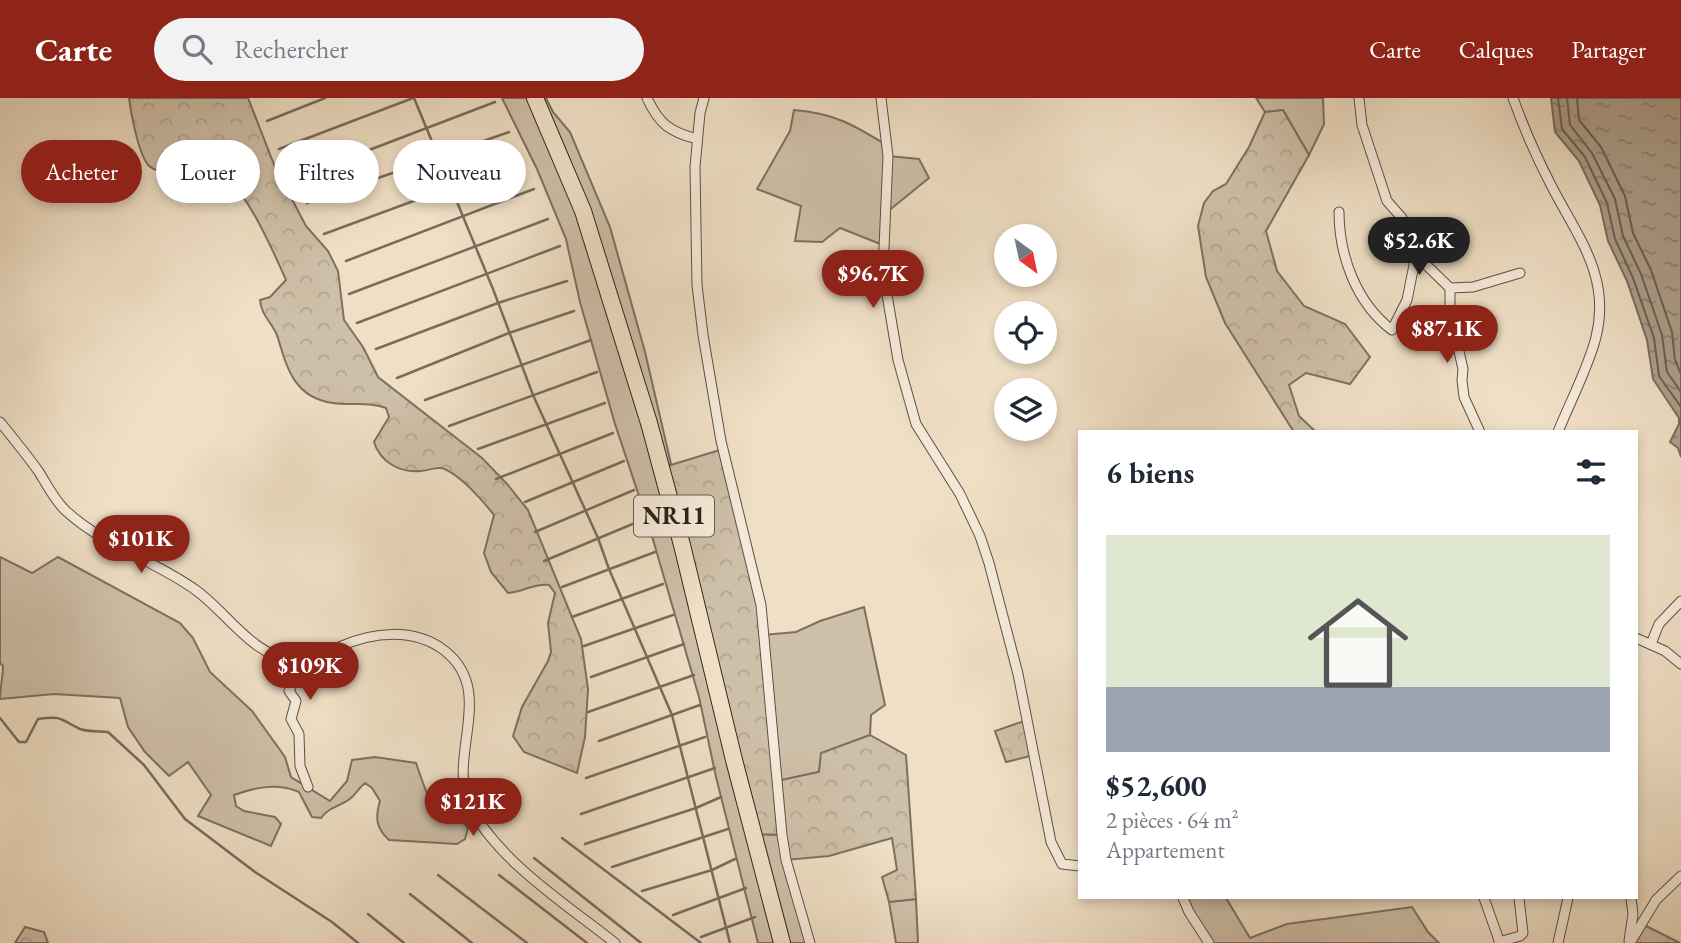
<!DOCTYPE html>
<html lang="fr">
<meta charset="utf-8">
<style>
:root{--surface:#fff;--page:#f2f2f3;--text:#1f2937;--muted:#747a83;--line:#e0e1e3;--accent:#8f2418}
body{margin:0;font-family:"EB Garamond",serif;background:var(--page);color:var(--text);height:100vh;display:flex;flex-direction:column;font-size:26px;white-space:nowrap}
*{box-sizing:border-box;margin:0}
p{font-size:23px;color:var(--muted)}
.icon{flex:none;width:38px;height:38px;fill:none;stroke:currentColor;stroke-width:2;stroke-linecap:round;stroke-linejoin:round}
.map{position:relative;flex:1;overflow:hidden}
.drawer{position:absolute;left:1078px;top:332px;width:560px;height:469px;display:flex;flex-direction:column;background:var(--surface);border-radius:0px;box-shadow:0 4px 10px #0003}
.drawer>*{flex:none}
.hud{position:absolute;left:21px;top:42px;width:665px;height:63px;display:flex;gap:14px}
.needle{width:46px;rotate:147deg}
.fabs{position:absolute;left:994px;top:126px;display:grid;gap:14px}
.fabs a{display:grid;place-items:center;width:63px;height:63px;border-radius:50%;background:var(--surface);box-shadow:0 4px 10px #0003;font-size:35px}
.price{position:absolute;translate:-50% -60px;padding:0 16px;border-radius:24px;background:var(--accent);color:#fff;font-size:23px;line-height:46px;filter:drop-shadow(0 2px 4px #0008)}
.price::after{content:'';position:absolute;left:50%;top:42px;width:21px;height:16px;margin-left:-10px;background:inherit;clip-path:polygon(0 0,100% 0,50% 100%)}
.price.selected{background:#222;color:#fff}
ul{padding:0;list-style:none}
li{display:grid;align-content:center;gap:14px;height:371px;padding:0 28px}
li+li{border-top:2px solid var(--line)}
li span{display:grid;place-items:center;height:217px;border-radius:0px;color:#555}
li>.icon{margin-inline-start:auto}
span .icon{width:126px;height:126px;fill:#fffc;stroke-width:1}
li b{font-size:30px}
h2{display:flex;justify-content:space-between;align-items:center;height:84px;padding:0 28px;font-size:30px}
.chip{padding:0 24px;border-radius:32px;background:var(--surface);box-shadow:0 4px 10px #0003;font-size:24px;line-height:63px}
.chip.selected{background:var(--accent);color:#fff}
header{display:flex;align-items:center;gap:42px;box-sizing:border-box;height:98px;padding:0 35px;background:var(--accent);color:#fff}
header strong{font-size:33px}
nav{display:flex;gap:38px;margin-inline-start:auto;font-size:24px}
.search{width:490px;height:63px;background:var(--page);display:flex;align-items:center;gap:18px;box-sizing:border-box;padding:0 24px;border-radius:38px;color:var(--muted);font-size:26px}
.map>svg:first-child{display:block}
.green{fill:#cebfa8;stroke:#7d7062;stroke-width:2}
.forest{fill:url(#forest-crowns);stroke:#7d7062;stroke-width:2}
.water{fill:url(#water-ripples);stroke:#796c5e;stroke-width:2}
.lines{fill:none;stroke-linecap:round;stroke-linejoin:round}
.shore{stroke:#6c5f53;stroke-width:2}
.stream{stroke:#796c5e;stroke-width:2.5}
.street-casing{stroke:#5d5046;stroke-width:11}
.highway-casing{stroke:#2c201b;stroke-width:18}
.street{stroke:#f5ead9;stroke-width:9}
.highway{stroke:#efdfc5;stroke-width:16}
.labels{text-anchor:middle;stroke-width:7;stroke-linejoin:round;paint-order:stroke}
.shield{fill:#f5ead9;stroke:#685d54;stroke-width:2}
.shield-label{font-size:24px;font-weight:bold;fill:#2c201b}
</style>
<header>
<strong>Carte</strong>
<div class="search"><svg class="icon" aria-label="search" viewBox="0 0 24 24"><circle cx="10" cy="10" r="6"/><path d="M15 15l6 6"/></svg>Rechercher</div>
<nav><a>Carte</a><a>Calques</a><a>Partager</a></nav>
</header>
<div class="map">
<svg width="1681" height="845" viewBox="0 0 1681 845">
<defs>
<pattern id="forest-crowns" width="20" height="18" patternUnits="userSpaceOnUse" patternTransform="scale(1.75)"><rect width="20" height="18" fill="#cebfa8"/><path d="M2 6a3 3 0 1 1 6 0M12 15a3 3 0 1 1 6 0" fill="none" stroke="#b1a490"/></pattern>
<pattern id="water-ripples" width="26" height="14" patternUnits="userSpaceOnUse" patternTransform="scale(1.75)"><rect width="26" height="14" fill="#ad9e8b"/><path d="M2 4q2-2 4 0t4 0M15 11q2-2 4 0t4 0" fill="none" stroke="#8d8071"/></pattern>
</defs>
<rect width="100%" height="100%" fill="#efdfc5"/>
<filter id="stains"><feTurbulence type="fractalNoise" baseFrequency=".00286" numOctaves="4"/><feColorMatrix values="0 0 0 0 .2 0 0 0 0 .09 0 0 0 0 .02 0 0 0 .5 -.17"/></filter>
<radialGradient id="worn" r=".72"><stop offset=".6" stop-color="#630" stop-opacity="0"/><stop offset="1" stop-color="#630" stop-opacity=".3"/></radialGradient>
<g class="green">
<path d="M502 0H546L553 14 570 34 610 129 645 254 671 366 662 370 754 736 782 737 810 845H758L716 679 699 599 649 428 615 326 580 204 566 141 537 71Z"/>
<path d="M1256 0H1323L1324 26 1309 57 1283 12 1265 14Z"/>
<path d="M794 12C834 15 854 27 888 48L889 58 919 61 929 80 887 114 883 147 840 130 822 144 795 143 801 108 757 91 790 33Z"/>
<path d="M0 459 32 475 58 459 180 525 193 540 210 574 252 613 285 659 291 679 330 703 347 683 352 662 375 659 416 665C420 676 430 710 439 716 451 723 457 715 468 730L465 741 457 746 389 742C376 730 375 720 380 703L372 690 365 685C359 690 357 694 352 699 343 708 329 708 321 720L312 719 299 694C277 685 256 689 234 697L236 708 244 713 275 719 281 726 271 748 198 718 211 697 188 664 169 678 145 654 128 629 120 600 54 596 0 601C0 589 3 579 3 568L0 565Z"/>
<path d="M864 509 885 607 871 617 870 637 822 655 819 674 777 683 764 537 796 534 820 523Z"/>
<path d="M1183 800H1226L1250 840 1287 826 1412 809 1428 834 1439 845H1209Z"/>
<path d="M916 801 918 845H896L889 804Z"/>
</g>
<g class="forest">
<path d="M129 0H248L275 69 306 128 328 153 338 173 344 222 363 249 378 279 482 360 507 386 528 412 581 541 588 591 585 639 577 675 524 654 513 638 522 609 548 563 551 554 548 525 555 495 549 487C534 485 523 494 508 495L491 474 484 455 494 417C484 404 458 374 441 370 435 369 427 373 420 373 400 375 380 364 374 344L389 319 386 310C368 303 351 308 333 305 295 300 287 271 278 240 274 226 261 218 260 202L270 199 286 182C266 137 251 103 217 66H207L168 77C162 74 153 72 148 67 138 54 131 16 129 0Z"/>
<path d="M1283 12 1309 57 1266 133 1277 173 1304 208 1345 226 1370 259 1350 286 1306 275 1289 287 1299 318 1316 334H1294L1225 225 1206 179 1198 128 1204 105 1213 93 1226 86 1249 49 1265 14Z"/>
<path d="M723 351 761 507 777 683 819 674 821 655 870 637 906 657 916 801 889 804 882 779 897 772 892 740 829 758 786 762 782 737 753 736 661 370Z"/>
<path d="M1027 622 1035 657 1006 664 995 633Z"/>
<path d="M1642 826 1680 845H1630Z"/>
<path d="M25 829 44 834 48 845H15Z"/>
</g>
<path class="water" d="M1551 0H1681V359L1678 350 1670 344 1679 326V320L1653 281 1647 242 1627 183 1608 143 1600 107 1579 63 1555 34Z"/>
<g class="lines">
<g class="shore">
<path d="M1558 0 1562 31 1585 59 1607 105 1615 141 1633 180 1654 240 1659 278 1681 309"/>
<path d="M1567 0 1570 27 1592 55 1615 101 1623 138 1641 176 1662 237 1667 274 1681 294"/>
<path d="M1577 0 1579 22 1601 49 1625 98 1633 135 1651 172 1672 234 1675 262 1681 276"/>
</g>
<g class="stream">
<path d="M414 0 493 191 533 297 598 440 609 471 672 617 730 845"/>
<path d="M267 23 325 0"/>
<path d="M279 51 413 0"/>
<path d="M293 81 495 4"/>
<path d="M307 105 509 34"/>
<path d="M324 136 522 63"/>
<path d="M346 163 534 91"/>
<path d="M349 196 548 121"/>
<path d="M357 225 560 148"/>
<path d="M376 251 498 205 567 183"/>
<path d="M397 280 509 235 574 213"/>
<path d="M425 302 591 242"/>
<path d="M449 328 597 274"/>
<path d="M478 351 605 305"/>
<path d="M496 381 613 335"/>
<path d="M525 404 624 363"/>
<path d="M535 434 634 392"/>
<path d="M544 463 647 420"/>
<path d="M562 489 655 454"/>
<path d="M572 519 663 486"/>
<path d="M584 548 673 517"/>
<path d="M591 579 684 546"/>
<path d="M588 614 694 577"/>
<path d="M0 620 19 644H26L38 621C62 617 61 622 80 631 88 634 100 633 108 634L144 667 185 721 255 774 332 824 358 845"/>
<path d="M599 643 700 607"/>
<path d="M586 680 705 639"/>
<path d="M581 716 715 670"/>
<path d="M562 740 701 845"/>
<path d="M585 746 696 710 721 699"/>
<path d="M534 760 641 845"/>
<path d="M612 769 728 731"/>
<path d="M438 777 527 845"/>
<path d="M499 777 587 845"/>
<path d="M642 793 712 772 735 761"/>
<path d="M410 796 472 845"/>
<path d="M368 816 404 845"/>
<path d="M673 817 746 790"/>
<path d="M701 839 755 819"/>
</g>
<g class="street-casing">
<g id="street">
<path d="M647 0C659 26 670 34 697 41"/>
<path d="M704 0 700 15 695 69 697 187 703 237 721 343 761 507 782 737 786 762 810 845"/>
<path d="M881 0 888 58 883 173 898 262 916 326 960 396 980 438 989 465 1018 576 1051 744 1062 766 1080 768"/>
<path d="M1359 0 1362 27 1387 103 1402 120 1412 139 1419 160 1450 190 1473 189 1520 175"/>
<path d="M1513 0C1524 31 1537 60 1552 89 1578 139 1611 179 1596 239 1589 268 1569 306 1558 334"/>
<path d="M1339 114C1339 157 1356 205 1392 232L1407 202 1414 167 1419 160"/>
<path d="M1450 190V214L1463 271 1462 282 1464 299 1480 334"/>
<path d="M0 324C13 340 27 357 39 374 47 387 54 402 66 413 104 448 156 463 197 493 228 516 253 558 294 563 312 565 324 556 339 549 372 534 414 529 445 553 497 594 446 659 470 708 498 763 567 807 615 845"/>
<path d="M1636 540 1665 553 1681 566"/>
<path d="M1651 546 1659 526 1681 503"/>
<path d="M298 564 296 576 289 593 296 603 291 621 299 636 300 668 308 689"/>
<path d="M1183 800 1189 814 1209 845"/>
<path d="M1484 800 1500 845"/>
<path d="M1629 843 1633 816 1631 800"/>
<path d="M1499 844 1520 838 1523 835 1519 800"/>
<path d="M1558 845 1568 800"/>
<path d="M1630 845 1656 802 1681 778"/>
</g>
</g>
<g class="highway-casing">
<path id="highway" d="M535 0 583 113 649 325 682 447 734 662 782 845"/>
</g>
<use href="#street" class="street"/>
<use href="#highway" class="highway"/>
</g>
<g class="labels">
<rect class="shield" x="634" y="397.5" width="80" height="41" rx="5"/>
<g class="shield-label">
<text x="674" y="426">NR11</text>
</g>
</g>
<rect width="100%" height="100%" filter="url(#stains)"/>
<rect width="100%" height="100%" fill="url(#worn)"/>
</svg>
<div class="fabs">
<a><svg class="needle" viewBox="-14 -14 28 28"><path d="M0-13l5 13h-10z" fill="#e53935"/><path d="M0 13l5-13h-10z" fill="#747a83"/></svg></a>
<a><svg class="icon" aria-label="locate" viewBox="0 0 24 24"><circle cx="12" cy="12" r="6"/><path d="M12 2v4M12 18v4M2 12h4M18 12h4"/></svg></a>
<a><svg class="icon" aria-label="layers" viewBox="0 0 24 24"><path d="M12 4l9 5-9 5-9-5zM3 14l9 5 9-5"/></svg></a>
</div>
<b class="price selected" style="left:1419px;top:179px">$52.6K</b>
<b class="price" style="left:873px;top:212px">$96.7K</b>
<b class="price" style="left:1447px;top:267px">$87.1K</b>
<b class="price" style="left:141px;top:477px">$101K</b>
<b class="price" style="left:310px;top:604px">$109K</b>
<b class="price" style="left:473px;top:740px">$121K</b>
<div class="hud">
<a class="chip selected">Acheter</a>
<a class="chip">Louer</a>
<a class="chip">Filtres</a>
<a class="chip">Nouveau</a>
</div>
<section class="drawer">
<h2>6 biens<svg class="icon" aria-label="filters" viewBox="0 0 24 24"><path d="M4 7h16M4 17h16"/><circle cx="9" cy="7" r="2"/><circle cx="15" cy="17" r="2"/></svg></h2>
<ul>
<li><span style="background:linear-gradient(#dfe7d0 70%,#9aa5b1 0)"><svg class="icon" aria-label="home" viewBox="0 0 24 24"><path d="M3 11l9-7 9 7M6 9v11h12V9"/></svg></span><div><b>$52,600</b><p>2 pièces · 64 m²</p><p>Appartement</p></div></li>
</ul>
</section>
</div>
